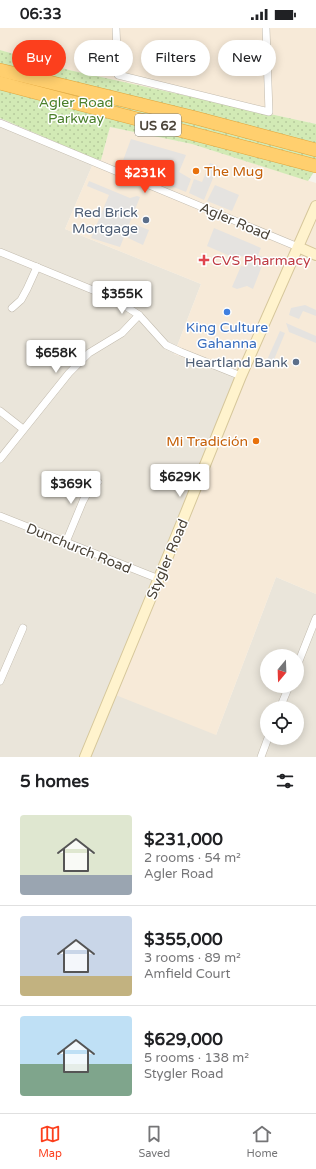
<!DOCTYPE html>
<meta charset="utf-8">
<style>
:root{--surface:#fff;--page:#f6f6f6;--text:#202124;--muted:#757577;--line:#e0e0e0;--accent:#fc3f1d}
body{margin:0;font-family:"Varela Round",sans-serif;background:var(--page);color:var(--text);height:100vh;display:flex;flex-direction:column;font-size:15px;white-space:nowrap}
*{box-sizing:border-box;margin:0}
p{font-size:13px;color:var(--muted)}
.icon{flex:none;width:22px;height:22px;fill:none;stroke:currentColor;stroke-width:2;stroke-linecap:round;stroke-linejoin:round}
.map{position:relative;height:729px;overflow:hidden}
.panel{display:flex;flex-direction:column;background:var(--surface);flex:1}
.panel>*{flex:none}
.guide{position:absolute;left:12px;top:12px;width:292px;height:36px;display:flex;gap:8px}
.needle{width:26px;rotate:199deg}
.buttons{position:absolute;left:260px;top:621px;display:grid;gap:8px}
.buttons a{display:grid;place-items:center;width:44px;height:44px;border-radius:50%;background:var(--surface);box-shadow:0 2px 10px #0003;font-size:20px}
.price{position:absolute;translate:-50% -34px;padding:0 9px;border-radius:4px;background:#fff;color:#222;font-size:13px;line-height:26px;filter:drop-shadow(0 1px 2px #0008)}
.price::after{content:'';position:absolute;left:50%;top:24px;width:12px;height:9px;margin-left:-6px;background:inherit;clip-path:polygon(0 0,100% 0,50% 100%)}
.price.current{background:var(--accent);color:#fff}
ul{padding:0;list-style:none}
li{display:flex;align-items:center;gap:12px;height:100px;padding:0 20px}
li+li{border-top:1px solid var(--line)}
li span{display:grid;place-items:center;flex:none;width:112px;height:80px;border-radius:4px;color:#555}
li>.icon{margin-inline-start:auto}
span .icon{width:48px;height:48px;fill:#fffc;stroke-width:1}
li b{font-size:17px}
h2{display:flex;justify-content:space-between;align-items:center;height:48px;padding:0 20px;font-size:17px}
.pill{padding:0 14px;border-radius:18px;background:var(--surface);box-shadow:0 2px 10px #0003;font-size:14px;line-height:36px}
.pill.current{background:var(--accent);color:#fff}
.status{display:flex;justify-content:space-between;align-items:center;height:28px;padding:0 20px;background:var(--surface);direction:ltr}
.status svg{height:11px;fill:currentColor}
.dock{display:flex;justify-content:space-around;align-items:center;height:56px;border-top:1px solid var(--line);background:var(--surface);font-size:11px;color:var(--muted)}
.dock a{display:grid;justify-items:center;gap:2px}
.dock .current{color:var(--accent)}
.map>svg:first-child{display:block}
.residential{fill:#eae5da;fill-rule:evenodd}
.commercial{fill:#f7ead8}
.park{fill:url(#park-dots)}
.parking{fill:#e5e3e0}
.lines{fill:none;stroke-linecap:round;stroke-linejoin:round}
.street-casing{stroke:#c2bbae;stroke-width:8}
.secondary-casing{stroke:#d6c79b;stroke-width:12}
.highway-casing{stroke:#e0a43c;stroke-width:14}
.street{stroke:#fff;stroke-width:7}
.secondary{stroke:#fff3cd;stroke-width:10}
.highway{stroke:#ffcf6e;stroke-width:13}
.food-dot{fill:#e8710a;stroke:#fff;stroke-width:1.5}
.service-dot{fill:#5c6f8a;stroke:#fff;stroke-width:1.5}
.health-dot{fill:#e0444e;stroke:#fff;stroke-width:1.5}
.shop-dot{fill:#3f7fe0;stroke:#fff;stroke-width:1.5}
.labels{text-anchor:middle;stroke-width:3;stroke-linejoin:round;paint-order:stroke}
.shield{fill:#fff;stroke:#817c74;stroke-width:1}
.shield-label{font-size:13px;font-weight:bold;fill:#4b4439}
.park-label{font-size:14px;fill:#4a7f2a;stroke:#fff}
.food-label{font-size:14px;fill:#c56008;stroke:#fff;text-anchor:start}
.service-label{font-size:14px;fill:#4e5e75;stroke:#fff;text-anchor:end}
.street-label{font-size:14px;fill:#4b4439;stroke:#fff}
.health-label{font-size:14px;fill:#be3a42;stroke:#fff;text-anchor:start}
.shop-label{font-size:14px;fill:#366cbe;stroke:#fff}
</style>
<div class="status"><b>06:33</b><svg viewBox="0 0 49 12"><path d="M0 12V9h3v3zM5 12V6h3v6zM10 12V3h3v9zM15 12V0h3v12zM26 1h20v11H26zM47 4h2v5h-2z"/></svg></div>
<div class="map">
<svg width="316" height="729" viewBox="0 0 316 729">
<defs>
<pattern id="park-dots" width="8" height="8" patternUnits="userSpaceOnUse"><rect width="8" height="8" fill="#d2eab5"/><path d="M2 2h.1M6 6h.1" fill="none" stroke="#b6ca9c" stroke-width="1.8" stroke-linecap="round"/></pattern>
</defs>
<rect width="100%" height="100%" fill="#f6f3ec"/>
<path class="residential" d="M0 90 95 131 65 201 201 256 174 326 235 349 194 457 216 707 276 549 316 566V729H0ZM267 628H297V658H267ZM267 680H297V710H267Z"/>
<g class="commercial">
<path d="M0 0H316V96L69 42 0 22Z"/>
<path d="M110 99 192 116 316 155V566L276 549 216 707 108 664 194 457 235 349 174 326 201 256 65 201 95 131 101 132Z"/>
</g>
<path class="park" d="M0 22 69 42 316 96V141L308 153 192 116 110 99 101 132 95 131 0 90Z"/>
<g class="parking">
<path d="M131 111 186 127 179 144 191 151 186 164 121 138Z"/>
<path d="M210 135 218 138 204 172 189 165 194 151 202 154Z"/>
<path d="M89 153 130 170 137 168 140 169 120 219 91 210 109 167 87 158Z"/>
<path d="M215 157 239 167 232 183 207 173Z"/>
<path d="M134 196 149 202 143 217 128 210Z"/>
<path d="M214 200 261 220 258 227 265 230 253 261 247 258 237 261 232 259 241 238 246 239 248 236 244 229 241 228 239 232 207 218Z"/>
<path d="M305 277 316 282V288L303 283 299 291 289 287 291 280Z"/>
<path d="M286 295 316 308V315L289 304Z"/>
<path d="M280 303 285 305 273 334 267 332Z"/>
</g>
<g class="lines">
<g class="street-casing">
<g id="street">
<path d="M116 0 118 47 269 84 266 0"/>
<path d="M0 95 298 219"/>
<path d="M0 224 105 267 122 276 139 287 166 317 181 324 241 348"/>
<path d="M12 280 21 272 27 261 37 239"/>
<path d="M0 383 23 401"/>
<path d="M0 431 69 345 89 325 122 305 139 287"/>
<path d="M0 488 159 551"/>
<path d="M66 514 83 473 89 462 98 454"/>
<path d="M297 638 316 590"/>
<path d="M0 653 23 600"/>
<path d="M280 680 289 658"/>
<path d="M261 729 268 710"/>
</g>
</g>
<g class="secondary-casing">
<g id="secondary">
<path d="M298 219 316 227"/>
<path d="M85 729 180 499 241 348 316 178"/>
</g>
</g>
<g class="highway-casing">
<g id="highway">
<path d="M0 42 196 90 316 122"/>
<path d="M0 55 316 138"/>
</g>
</g>
<use href="#street" class="street"/>
<use href="#secondary" class="secondary"/>
<use href="#highway" class="highway"/>
</g>
<g class="food-dot">
<circle cx="196" cy="143" r="4"/>
<circle cx="256" cy="413" r="4"/>
</g>
<g class="service-dot">
<circle cx="146" cy="192" r="4"/>
<circle cx="296" cy="334" r="4"/>
</g>
<path class="health-dot" d="M202 226h4v4h4v4h-4v4h-4v-4h-4v-4h4z"/>
<circle class="shop-dot" cx="227" cy="284" r="4"/>
<g class="labels">
<rect class="shield" x="135" y="86" width="46" height="22" rx="3"/>
<g class="shield-label">
<text x="158" y="102">US 62</text>
</g>
<g class="park-label">
<text x="76" y="79">Agler Road<tspan x="76" dy="16">Parkway</tspan></text>
</g>
<g class="food-label">
<text x="204" y="148">The Mug</text>
<text x="248" y="418" text-anchor="end">Mi Tradición</text>
</g>
<g class="service-label">
<text x="138" y="189">Red Brick<tspan x="138" dy="16">Mortgage</tspan></text>
<text x="288" y="339">Heartland Bank</text>
</g>
<g class="street-label">
<text transform="translate(235 193) rotate(23)" y="5">Agler Road</text>
<text transform="translate(79 520) rotate(22)" y="5">Dunchurch Road</text>
<text transform="translate(167 531) rotate(-67)" y="5">Stygler Road</text>
</g>
<g class="health-label">
<text x="212" y="237">CVS Pharmacy</text>
</g>
<g class="shop-label">
<text x="227" y="304">King Culture<tspan x="227" dy="16">Gahanna</tspan></text>
</g>
</g>
</svg>
<div class="buttons">
<a><svg class="needle" viewBox="-14 -14 28 28"><path d="M0-13l5 13h-10z" fill="#e53935"/><path d="M0 13l5-13h-10z" fill="#757577"/></svg></a>
<a><svg class="icon" aria-label="locate" viewBox="0 0 24 24"><circle cx="12" cy="12" r="6"/><path d="M12 2v4M12 18v4M2 12h4M18 12h4"/></svg></a>
</div>
<b class="price current" style="left:145px;top:166px">$231K</b>
<b class="price" style="left:122px;top:287px">$355K</b>
<b class="price" style="left:56px;top:346px">$658K</b>
<b class="price" style="left:180px;top:470px">$629K</b>
<b class="price" style="left:71px;top:477px">$369K</b>
<div class="guide">
<a class="pill current">Buy</a>
<a class="pill">Rent</a>
<a class="pill">Filters</a>
<a class="pill">New</a>
</div>
</div>
<section class="panel">
<h2>5 homes<svg class="icon" aria-label="filters" viewBox="0 0 24 24"><path d="M4 7h16M4 17h16"/><circle cx="9" cy="7" r="2"/><circle cx="15" cy="17" r="2"/></svg></h2>
<ul>
<li><span style="background:linear-gradient(#dfe7d0 75%,#9aa5b1 0)"><svg class="icon" aria-label="home" viewBox="0 0 24 24"><path d="M3 11l9-7 9 7M6 9v11h12V9"/></svg></span><div><b>$231,000</b><p>2 rooms · 54 m²</p><p>Agler Road</p></div></li>
<li><span style="background:linear-gradient(#c9d6e8 75%,#c2b280 0)"><svg class="icon" aria-label="home" viewBox="0 0 24 24"><path d="M3 11l9-7 9 7M6 9v11h12V9"/></svg></span><div><b>$355,000</b><p>3 rooms · 89 m²</p><p>Amfield Court</p></div></li>
<li><span style="background:linear-gradient(#bfe0f5 60%,#7fa58c 0)"><svg class="icon" aria-label="home" viewBox="0 0 24 24"><path d="M3 11l9-7 9 7M6 9v11h12V9"/></svg></span><div><b>$629,000</b><p>5 rooms · 138 m²</p><p>Stygler Road</p></div></li>
</ul>
</section>
<nav class="dock">
<a class="current"><svg class="icon" aria-label="map" viewBox="0 0 24 24"><path d="M3 6l6-2 6 2 6-2v14l-6 2-6-2-6 2zM9 4v14M15 6v14"/></svg>Map</a>
<a><svg class="icon" aria-label="saved" viewBox="0 0 24 24"><path d="M7 4h10v16l-5-4-5 4z"/></svg>Saved</a>
<a><svg class="icon" aria-label="home" viewBox="0 0 24 24"><path d="M3 11l9-7 9 7M6 9v11h12V9"/></svg>Home</a>
</nav>
